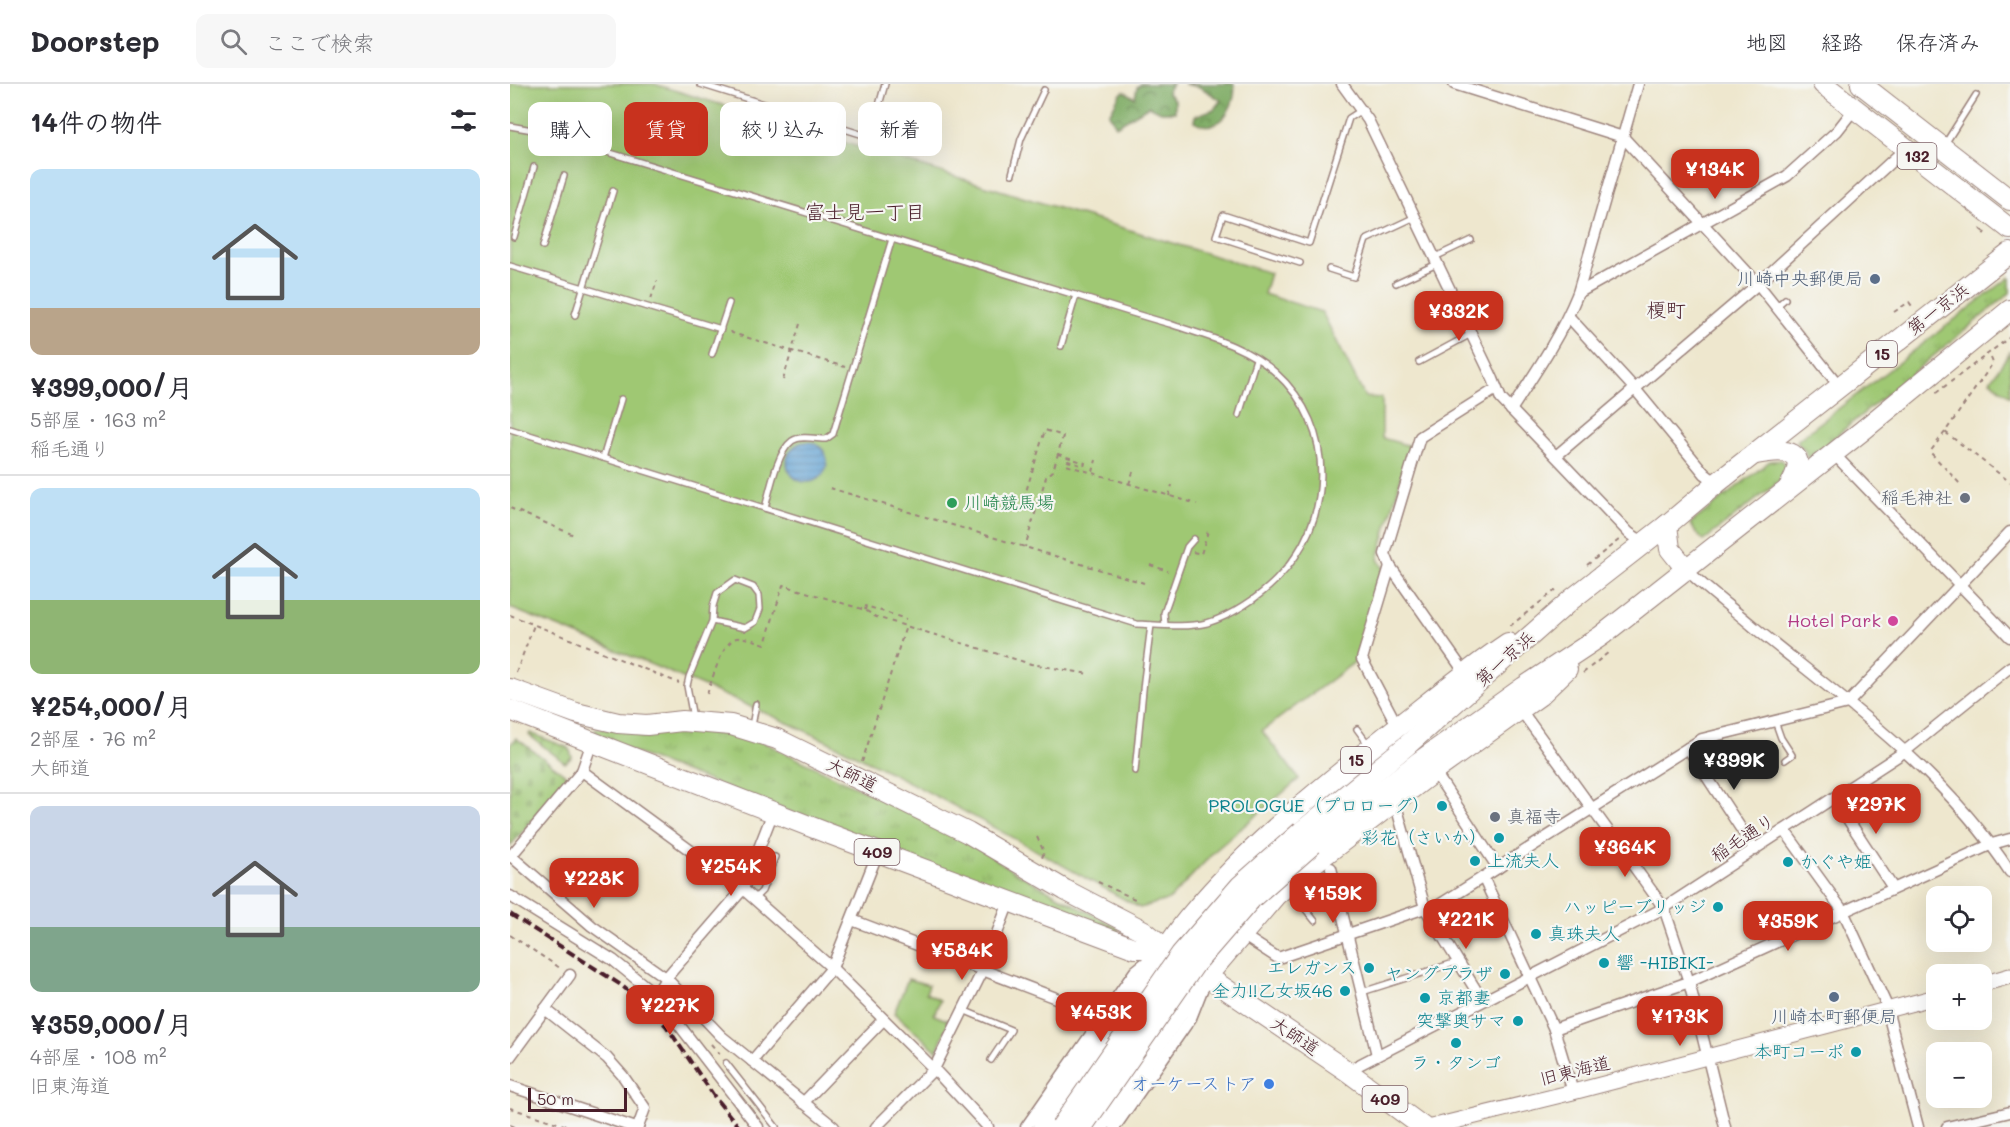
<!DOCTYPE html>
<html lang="ja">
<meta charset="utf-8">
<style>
:root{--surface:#fff;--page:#f7f7f7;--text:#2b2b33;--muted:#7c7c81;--line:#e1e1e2;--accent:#c8321e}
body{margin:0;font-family:Mali,"Klee One",sans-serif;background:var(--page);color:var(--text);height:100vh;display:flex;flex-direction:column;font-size:22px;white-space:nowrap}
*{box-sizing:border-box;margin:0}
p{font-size:20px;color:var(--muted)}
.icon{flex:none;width:33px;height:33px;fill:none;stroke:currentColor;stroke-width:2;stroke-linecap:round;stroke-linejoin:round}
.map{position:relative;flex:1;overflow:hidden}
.side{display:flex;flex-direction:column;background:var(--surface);width:510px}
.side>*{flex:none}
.hud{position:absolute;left:18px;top:18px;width:570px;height:54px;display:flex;gap:12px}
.buttons{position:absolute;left:1416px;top:802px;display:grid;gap:12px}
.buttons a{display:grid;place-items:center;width:66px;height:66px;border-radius:12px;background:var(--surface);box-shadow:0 6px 24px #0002;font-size:30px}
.scale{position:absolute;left:18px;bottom:15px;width:99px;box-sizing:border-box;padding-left:6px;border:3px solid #4a1f2b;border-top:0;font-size:16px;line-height:21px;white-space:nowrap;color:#4a1f2b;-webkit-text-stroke:4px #f6f6f2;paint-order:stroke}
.price{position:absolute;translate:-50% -51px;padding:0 14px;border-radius:12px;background:var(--accent);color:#fff;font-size:20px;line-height:39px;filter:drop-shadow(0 2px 3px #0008)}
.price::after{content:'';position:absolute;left:50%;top:36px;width:18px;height:14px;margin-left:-9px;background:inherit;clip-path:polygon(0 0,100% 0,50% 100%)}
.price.current{background:#222;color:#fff}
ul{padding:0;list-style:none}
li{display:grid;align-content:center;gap:12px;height:318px;padding:0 30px}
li+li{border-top:2px solid var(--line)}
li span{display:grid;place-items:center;height:186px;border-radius:12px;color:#555}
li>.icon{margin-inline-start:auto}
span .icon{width:108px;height:108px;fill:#fffc;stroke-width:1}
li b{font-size:26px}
h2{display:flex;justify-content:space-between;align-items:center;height:72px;padding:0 30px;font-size:26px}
.tag{padding:0 21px;border-radius:12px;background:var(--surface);box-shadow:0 6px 24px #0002;font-size:21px;line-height:54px}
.tag.current{background:var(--accent);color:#fff}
header{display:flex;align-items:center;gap:36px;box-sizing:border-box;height:84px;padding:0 30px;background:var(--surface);border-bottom:2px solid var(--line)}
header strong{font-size:28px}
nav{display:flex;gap:33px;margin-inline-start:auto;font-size:21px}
.search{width:420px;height:54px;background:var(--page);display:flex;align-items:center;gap:15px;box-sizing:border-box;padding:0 21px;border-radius:12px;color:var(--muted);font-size:22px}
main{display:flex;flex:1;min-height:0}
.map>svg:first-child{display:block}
.grass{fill:url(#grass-tufts);stroke:#74744f;stroke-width:1.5}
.forest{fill:url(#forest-crowns);stroke:#646648;stroke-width:1.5}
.cemetery{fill:url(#cemetery-stones);stroke:#74744f;stroke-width:1.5}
.park{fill:#9fc873;stroke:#74744f;stroke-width:1.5}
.garden{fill:url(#garden-furrows);stroke:#74744f;stroke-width:1.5}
.water{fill:url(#water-rules);stroke:#55607f;stroke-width:1.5}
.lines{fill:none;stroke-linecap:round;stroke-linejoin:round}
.lane-casing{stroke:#9c837c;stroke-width:8}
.street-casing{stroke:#9c837c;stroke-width:13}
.secondary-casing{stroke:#9c837c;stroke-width:17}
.highway-casing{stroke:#9c837c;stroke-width:22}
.path{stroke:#9c837c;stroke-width:2;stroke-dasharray:4.5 4.5;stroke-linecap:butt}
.lane{stroke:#fff;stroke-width:5}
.street{stroke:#fff;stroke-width:10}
.secondary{stroke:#fff;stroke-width:15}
.highway{stroke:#fff;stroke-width:20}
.rail{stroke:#4a1f2b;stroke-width:4;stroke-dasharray:9 4.5;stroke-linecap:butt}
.highway-bridge-casing{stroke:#9c837c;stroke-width:22;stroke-linecap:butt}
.highway-bridge{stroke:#fff;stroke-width:20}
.service-dot{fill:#5c6f8a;stroke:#f6f6f2;stroke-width:2}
.worship-dot{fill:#6b7280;stroke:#f6f6f2;stroke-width:2}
.leisure-dot{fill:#2e9e5b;stroke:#f6f6f2;stroke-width:2}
.hotel-dot{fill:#d1479c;stroke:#f6f6f2;stroke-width:2}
.culture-dot{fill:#0f9aa8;stroke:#f6f6f2;stroke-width:2}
.shop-dot{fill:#3f7fe0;stroke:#f6f6f2;stroke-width:2}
.labels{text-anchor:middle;stroke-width:4.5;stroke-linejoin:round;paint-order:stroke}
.shield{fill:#f6f6f2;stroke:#7e6067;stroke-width:1.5}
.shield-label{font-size:16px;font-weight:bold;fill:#4a1f2b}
.service-label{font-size:18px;fill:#4e5e75;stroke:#f6f6f2;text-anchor:end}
.street-label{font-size:18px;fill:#4a1f2b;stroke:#f6f6f2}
.worship-label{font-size:18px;fill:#5b616d;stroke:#f6f6f2;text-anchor:end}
.leisure-label{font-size:18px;fill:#27864d;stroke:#f6f6f2;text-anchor:start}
.hotel-label{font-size:18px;fill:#b23c85;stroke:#f6f6f2;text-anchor:end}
.culture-label{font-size:18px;fill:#0d838f;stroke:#f6f6f2;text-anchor:end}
.shop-label{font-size:18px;fill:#366cbe;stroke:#f6f6f2;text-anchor:end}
.neighbourhood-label{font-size:20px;fill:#4a1f2b;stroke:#f6f6f2}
</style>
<header>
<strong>Doorstep</strong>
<div class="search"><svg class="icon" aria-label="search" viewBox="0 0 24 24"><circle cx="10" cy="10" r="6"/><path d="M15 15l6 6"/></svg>ここで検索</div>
<nav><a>地図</a><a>経路</a><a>保存済み</a></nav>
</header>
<main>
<section class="side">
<h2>14件の物件<svg class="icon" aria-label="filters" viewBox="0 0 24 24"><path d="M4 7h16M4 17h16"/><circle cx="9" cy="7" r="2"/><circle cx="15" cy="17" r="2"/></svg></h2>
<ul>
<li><span style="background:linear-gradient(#bfe0f5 75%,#b9a48a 0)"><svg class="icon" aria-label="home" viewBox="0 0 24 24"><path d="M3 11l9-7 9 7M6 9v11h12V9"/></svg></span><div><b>¥399,000/月</b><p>5部屋 · 163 m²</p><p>稲毛通り</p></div></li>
<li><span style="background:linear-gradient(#bfe0f5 60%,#8fb573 0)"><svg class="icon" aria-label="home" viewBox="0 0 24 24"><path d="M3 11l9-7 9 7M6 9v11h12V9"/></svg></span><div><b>¥254,000/月</b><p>2部屋 · 76 m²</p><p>大師道</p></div></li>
<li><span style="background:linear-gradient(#c9d6e8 65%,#7fa58c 0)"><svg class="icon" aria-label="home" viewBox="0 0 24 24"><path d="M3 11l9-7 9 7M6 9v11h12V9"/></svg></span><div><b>¥359,000/月</b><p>4部屋 · 108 m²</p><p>旧東海道</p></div></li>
</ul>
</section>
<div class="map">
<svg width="1500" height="1043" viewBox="0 0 1500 1043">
<defs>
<pattern id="grass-tufts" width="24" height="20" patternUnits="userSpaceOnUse" patternTransform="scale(1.5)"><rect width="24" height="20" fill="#9fc873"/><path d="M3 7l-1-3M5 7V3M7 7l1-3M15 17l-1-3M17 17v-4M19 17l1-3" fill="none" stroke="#8aab64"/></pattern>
<pattern id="forest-crowns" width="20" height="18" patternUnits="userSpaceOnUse" patternTransform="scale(1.5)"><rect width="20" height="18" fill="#7fac65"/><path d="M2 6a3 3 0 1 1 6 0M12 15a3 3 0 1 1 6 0" fill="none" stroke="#6a8b53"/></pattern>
<pattern id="cemetery-stones" width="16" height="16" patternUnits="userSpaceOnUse" patternTransform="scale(1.5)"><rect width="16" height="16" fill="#9fc873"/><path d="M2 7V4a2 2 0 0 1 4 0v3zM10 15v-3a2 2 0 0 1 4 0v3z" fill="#8aab64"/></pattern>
<pattern id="garden-furrows" width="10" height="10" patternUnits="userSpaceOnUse" patternTransform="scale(1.5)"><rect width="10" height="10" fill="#9fc873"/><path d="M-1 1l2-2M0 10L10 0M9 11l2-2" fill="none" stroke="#8aab64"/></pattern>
<pattern id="water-rules" width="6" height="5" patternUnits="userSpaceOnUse" patternTransform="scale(1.5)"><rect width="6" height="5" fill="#60a1d3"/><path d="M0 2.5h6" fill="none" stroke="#5183ab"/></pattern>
</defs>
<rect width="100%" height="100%" fill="#f6f6f2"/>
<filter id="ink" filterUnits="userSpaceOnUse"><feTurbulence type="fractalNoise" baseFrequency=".0167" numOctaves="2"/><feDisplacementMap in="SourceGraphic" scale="12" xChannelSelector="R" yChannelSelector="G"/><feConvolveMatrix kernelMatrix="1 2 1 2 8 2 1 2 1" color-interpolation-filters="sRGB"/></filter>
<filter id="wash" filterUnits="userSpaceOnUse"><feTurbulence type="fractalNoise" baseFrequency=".008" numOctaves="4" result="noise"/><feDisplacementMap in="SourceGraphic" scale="24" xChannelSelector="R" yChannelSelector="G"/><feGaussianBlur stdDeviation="1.35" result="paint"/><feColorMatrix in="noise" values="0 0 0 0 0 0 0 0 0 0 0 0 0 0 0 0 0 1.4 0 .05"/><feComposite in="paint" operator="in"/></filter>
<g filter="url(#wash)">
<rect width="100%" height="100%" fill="#eee7ce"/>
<g class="grass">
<path d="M1500 193V209L1299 374 1297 373 1295 366 1287 358 1289 355Z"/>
<path d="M1271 376C1279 382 1277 386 1274 394L1193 457 1180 440 1260 377Z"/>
<path d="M97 644 166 645 240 652 461 758 503 787 609 845 607 853 84 653 86 645Z"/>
</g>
<g class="forest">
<path d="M631 0H662L657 8 665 17V28H651L639 22 606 42 599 30C605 22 606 13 614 7L625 14 627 3Z"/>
<path d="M674 0H724C728 16 713 46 693 41 690 40 687 38 684 37L685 32 704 25 711 16 690 3Z"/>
</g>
<path class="cemetery" d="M6 654 60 694 0 762V661Z"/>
<g class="park">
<path d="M0 0H144L760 189 754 210 812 228 855 313 872 314V354L900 362 868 475 875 487 846 577 752 647 789 695 707 765 660 815 630 824C511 759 393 690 269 635 180 596 90 559 0 524Z"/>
<path d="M1500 268V312L1480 297Z"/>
<path d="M398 895 419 901 416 909 430 916 424 931 439 937 427 967 384 929Z"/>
</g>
<path class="garden" d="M20 649 59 664 62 673 55 679 19 651Z"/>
<circle class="water" cx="297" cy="378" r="20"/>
</g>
<g filter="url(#ink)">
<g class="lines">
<g class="lane-casing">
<g id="lane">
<path d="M190 0 360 53 375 0"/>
<path d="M0 42 28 47C207 102 386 155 565 211 596 221 628 231 660 240 696 252 736 262 765 288 828 344 824 438 766 496 748 514 721 532 697 539 675 544 650 541 627 540L0 345"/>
<path d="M1435 60 1466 11"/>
<path d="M502 90 511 55 534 6"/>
<path d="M4 153 24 83"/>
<path d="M33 162 54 92"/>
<path d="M925 173 961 156"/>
<path d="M790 179 706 152 713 131 799 159 839 34 850 27"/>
<path d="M0 182 211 245"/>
<path d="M819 185 844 193 856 156 905 133"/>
<path d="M886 199 927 180"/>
<path d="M1266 223 1275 215"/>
<path d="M65 231 103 107"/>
<path d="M551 262 566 211"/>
<path d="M202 270 219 219"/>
<path d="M909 278 961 250"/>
<path d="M729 331 746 275"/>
<path d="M93 374 111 315"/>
<path d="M255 424C260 406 267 368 282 357 291 351 306 355 316 355L323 350 382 155"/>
<path d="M655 541 654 529 677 463 684 455"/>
<path d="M183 634 177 602 179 593 202 537 203 522 207 509 225 496 243 503 249 511 250 525 245 538 235 544 202 537"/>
<path d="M1265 637 1271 654 1282 671 1275 676"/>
<path d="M242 642 246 620"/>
<path d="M847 645 858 660"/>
<path d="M625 687 634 596 641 541"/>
<path d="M780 806 805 837"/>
<path d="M244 815 252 807 265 773"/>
<path d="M852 908 947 878"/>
<path d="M453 926 501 946 481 976"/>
<path d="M216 979 266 1043"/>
</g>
</g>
<g class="street-casing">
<g id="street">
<path d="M832 0 858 36 983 295 991 315 1119 449 1134 459"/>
<path d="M944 0 1113 53 1248 200 1330 303"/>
<path d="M1068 209 1277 92 1327 47 1345 24"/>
<path d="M1059 233 1125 305 1195 390 1207 399"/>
<path d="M1001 326C1026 288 1051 251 1068 209L1128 0"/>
<path d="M1323 369 1500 553"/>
<path d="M1046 372 1248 200 1396 64"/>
<path d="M880 482 852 575 888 643"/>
<path d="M1176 485C1197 506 1222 524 1245 544 1335 617 1436 689 1500 788"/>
<path d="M955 589 880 482 875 470 910 353 986 305"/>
<path d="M1010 625 1154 824 1179 898 1215 1043"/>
<path d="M1178 664 1245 766"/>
<path d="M926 686 930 696 988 784"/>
<path d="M72 687 233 805 322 884 424 985 478 1043"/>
<path d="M1324 714 1383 804"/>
<path d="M885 718 915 824 972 916"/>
<path d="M1275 747 1333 827 1375 918 1408 1043"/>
<path d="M1 772 82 842 156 894 211 952 324 1043"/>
<path d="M0 773 72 687 82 658"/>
<path d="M821 784 867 971"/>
<path d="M973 793 1044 945 1063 1008"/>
<path d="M0 812 103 876 146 911 248 1043"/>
<path d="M918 828 1192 655 1338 619 1500 448"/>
<path d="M342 836 593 932"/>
<path d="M731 850 768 874 915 824"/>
<path d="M146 911 156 894 233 805 263 728"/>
<path d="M35 925 97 974 113 992 135 1024 128 1043"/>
<path d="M1044 945 1179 898 1482 760 1500 755"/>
<path d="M0 973 60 891"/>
<path d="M242 977 322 884 368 768"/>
<path d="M837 987 1154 824 1394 668 1500 583"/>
<path d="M0 1002 123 1043"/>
<path d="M293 1019 373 936"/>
<path d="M366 1043 424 985 473 886 499 818"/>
<path d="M516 1043 625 887 645 871"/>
<path d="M605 1043 681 934 692 906"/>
<path d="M1437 1043 1500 1028"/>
</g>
</g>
<g class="secondary-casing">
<g id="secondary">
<path d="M1472 900 1500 892"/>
<path d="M921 1043 1063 1008 1426 913"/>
</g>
</g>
<g class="highway-casing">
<g id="highway">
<path d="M1313 0 1500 145"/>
<path d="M1351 0 1500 116"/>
<path d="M1246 370C1277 364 1301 366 1279 403"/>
<path d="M1157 441 1160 465 1176 485"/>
<path d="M0 605 66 629 108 639 137 641 172 637 221 641 267 655 458 749 555 806 634 847 655 864 837 987 913 1043"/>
<path d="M0 626 317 749 624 864H655"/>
<path d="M792 747 895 663 1062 515 1157 441 1207 399 1500 169"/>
<path d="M803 760 909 678 1014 603 1091 552 1352 347 1500 226"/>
<path d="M533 1043C563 996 597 952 629 905 647 880 661 854 681 831 741 759 813 702 886 644 923 615 959 585 998 559"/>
<path d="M588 1043 673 920 766 811 808 776 926 686 1029 612 1057 585"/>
</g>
</g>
<g class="path">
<path d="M1470 145 1474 148 1473 151 1475 148"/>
<path d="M141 215 147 197"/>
<path d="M1384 228 1399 218 1404 225"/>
<path d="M221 247 222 249 335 283"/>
<path d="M1481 274 1483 279 1435 348 1500 398"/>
<path d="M273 296 290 240"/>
<path d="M1426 309 1500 253"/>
<path d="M1435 348 1420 368 1452 402"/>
<path d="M548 370 575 379 574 382 558 377 556 381 687 420"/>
<path d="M583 388 586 376"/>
<path d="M619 400 623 388"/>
<path d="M320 404 634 499"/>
<path d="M659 412 662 401"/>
<path d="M514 414 535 346 553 352 543 387 536 393 515 463"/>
<path d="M0 424 64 451"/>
<path d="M683 468 691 470 699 444"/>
<path d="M640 481 658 487"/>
<path d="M1077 481 1110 455"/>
<path d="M355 526 356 522 396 535"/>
<path d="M0 531 169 599"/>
<path d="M1000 542 1047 505"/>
<path d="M6 589 24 541"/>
<path d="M1073 589 1099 568"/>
<path d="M197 610C202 597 212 557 227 554 237 553 246 557 255 560L273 501 355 526 366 533 521 580 579 590"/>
<path d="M352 678 396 542"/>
<path d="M527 753 534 768 532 774"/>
<path d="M588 798 627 816"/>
<path d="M0 851 50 884"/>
<path d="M201 960 211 972"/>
<path d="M0 1024 60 1043"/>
<path d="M0 1041 5 1043"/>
</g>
<use href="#lane" class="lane"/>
<use href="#street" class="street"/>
<use href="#secondary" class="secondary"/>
<use href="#highway" class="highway"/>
<path class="rail" d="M0 830 111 901 145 930 157 943 206 1015 229 1043"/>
<g class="highway-bridge-casing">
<g id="highway-bridge">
<path d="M551 1043 671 870 730 802 792 747"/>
<path d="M572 1043 685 880 742 814 803 760"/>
</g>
</g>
<use href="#highway-bridge" class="highway-bridge"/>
</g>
</g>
<g class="service-dot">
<circle cx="1365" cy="195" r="6"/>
<circle cx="1324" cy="913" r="6"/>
</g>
<g class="worship-dot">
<circle cx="1455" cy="414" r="6"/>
<circle cx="985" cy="733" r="6"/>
</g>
<circle class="leisure-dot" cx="442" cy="419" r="6"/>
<circle class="hotel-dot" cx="1383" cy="537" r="6"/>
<g class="culture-dot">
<circle cx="932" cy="722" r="6"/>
<circle cx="989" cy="754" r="6"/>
<circle cx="965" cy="777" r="6"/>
<circle cx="1278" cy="778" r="6"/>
<circle cx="1208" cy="823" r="6"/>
<circle cx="1026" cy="850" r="6"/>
<circle cx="1094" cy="879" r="6"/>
<circle cx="859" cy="884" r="6"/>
<circle cx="995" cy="890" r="6"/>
<circle cx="835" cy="907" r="6"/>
<circle cx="915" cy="914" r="6"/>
<circle cx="1008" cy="937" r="6"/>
<circle cx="946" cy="959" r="6"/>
<circle cx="1346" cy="968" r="6"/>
</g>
<circle class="shop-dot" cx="759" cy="1000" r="6"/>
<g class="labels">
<g class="shield">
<rect x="1387.5" y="59" width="39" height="26" rx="4.5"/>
<rect x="1357" y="257" width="30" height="26" rx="4.5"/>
<rect x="831" y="663" width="30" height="26" rx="4.5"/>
<rect x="344.5" y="755" width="45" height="26" rx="4.5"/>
<rect x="852.5" y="1002" width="45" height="26" rx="4.5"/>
</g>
<g class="shield-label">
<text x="1407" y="78">132</text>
<text x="1372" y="276">15</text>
<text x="846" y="682">15</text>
<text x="367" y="774">409</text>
<text x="875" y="1021">409</text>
</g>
<g class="service-label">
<text x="1353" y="201">川崎中央郵便局</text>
<text x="1324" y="939" text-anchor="middle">川崎本町郵便局</text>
</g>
<g class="street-label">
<text transform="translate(1428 225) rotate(-38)" y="6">第一京浜</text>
<text transform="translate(995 575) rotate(-42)" y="6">第一京浜</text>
<text transform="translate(342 691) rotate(26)" y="6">大師道</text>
<text transform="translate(1233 754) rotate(-33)" y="6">稲毛通り</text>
<text transform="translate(785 952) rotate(34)" y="6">大師道</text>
<text transform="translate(1065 987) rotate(-14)" y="6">旧東海道</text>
</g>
<g class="worship-label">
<text x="1443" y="420">稲毛神社</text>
<text x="997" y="739" text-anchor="start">真福寺</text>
</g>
<g class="leisure-label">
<text x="454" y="425">川崎競馬場</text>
</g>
<g class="hotel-label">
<text x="1371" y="543">Hotel Park</text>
</g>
<g class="culture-label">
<text x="920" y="728">PROLOGUE（プロローグ）</text>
<text x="977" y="760">彩花（さいか）</text>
<text x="977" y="783" text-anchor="start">上流夫人</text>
<text x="1290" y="784" text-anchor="start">かぐや姫</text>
<text x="1196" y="829">ハッピーブリッジ</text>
<text x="1038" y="856" text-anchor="start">真珠夫人</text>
<text x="1106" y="885" text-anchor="start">響 -HIBIKI-</text>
<text x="847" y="890">エレガンス</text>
<text x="983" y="896">ヤングプラザ</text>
<text x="823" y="913">全力!!乙女坂46</text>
<text x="927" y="920" text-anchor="start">京都妻</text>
<text x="996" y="943">突撃奥サマ</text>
<text x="1334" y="974">本町コーポ</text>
<text x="946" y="985" text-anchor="middle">ラ・タンゴ</text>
</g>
<g class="shop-label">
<text x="747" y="1006">オーケーストア</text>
</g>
<g class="neighbourhood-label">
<text x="355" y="135">富士見一丁目</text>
<text x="1156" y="233">榎町</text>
</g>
</g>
</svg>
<div class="buttons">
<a><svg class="icon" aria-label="locate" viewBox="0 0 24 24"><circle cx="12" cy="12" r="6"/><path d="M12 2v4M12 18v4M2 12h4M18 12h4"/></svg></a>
<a>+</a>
<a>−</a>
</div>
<div class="scale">50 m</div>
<b class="price" style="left:1205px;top:116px">¥134K</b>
<b class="price" style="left:949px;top:258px">¥332K</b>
<b class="price current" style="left:1224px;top:707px">¥399K</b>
<b class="price" style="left:1366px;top:751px">¥297K</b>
<b class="price" style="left:1115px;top:794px">¥364K</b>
<b class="price" style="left:221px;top:813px">¥254K</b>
<b class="price" style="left:84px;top:825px">¥228K</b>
<b class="price" style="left:823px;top:840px">¥159K</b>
<b class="price" style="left:956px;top:866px">¥221K</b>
<b class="price" style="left:1278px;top:868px">¥359K</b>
<b class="price" style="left:452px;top:897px">¥584K</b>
<b class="price" style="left:160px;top:952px">¥227K</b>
<b class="price" style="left:591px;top:959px">¥453K</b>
<b class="price" style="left:1170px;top:963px">¥173K</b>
<div class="hud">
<a class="tag">購入</a>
<a class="tag current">賃貸</a>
<a class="tag">絞り込み</a>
<a class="tag">新着</a>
</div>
</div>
</main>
